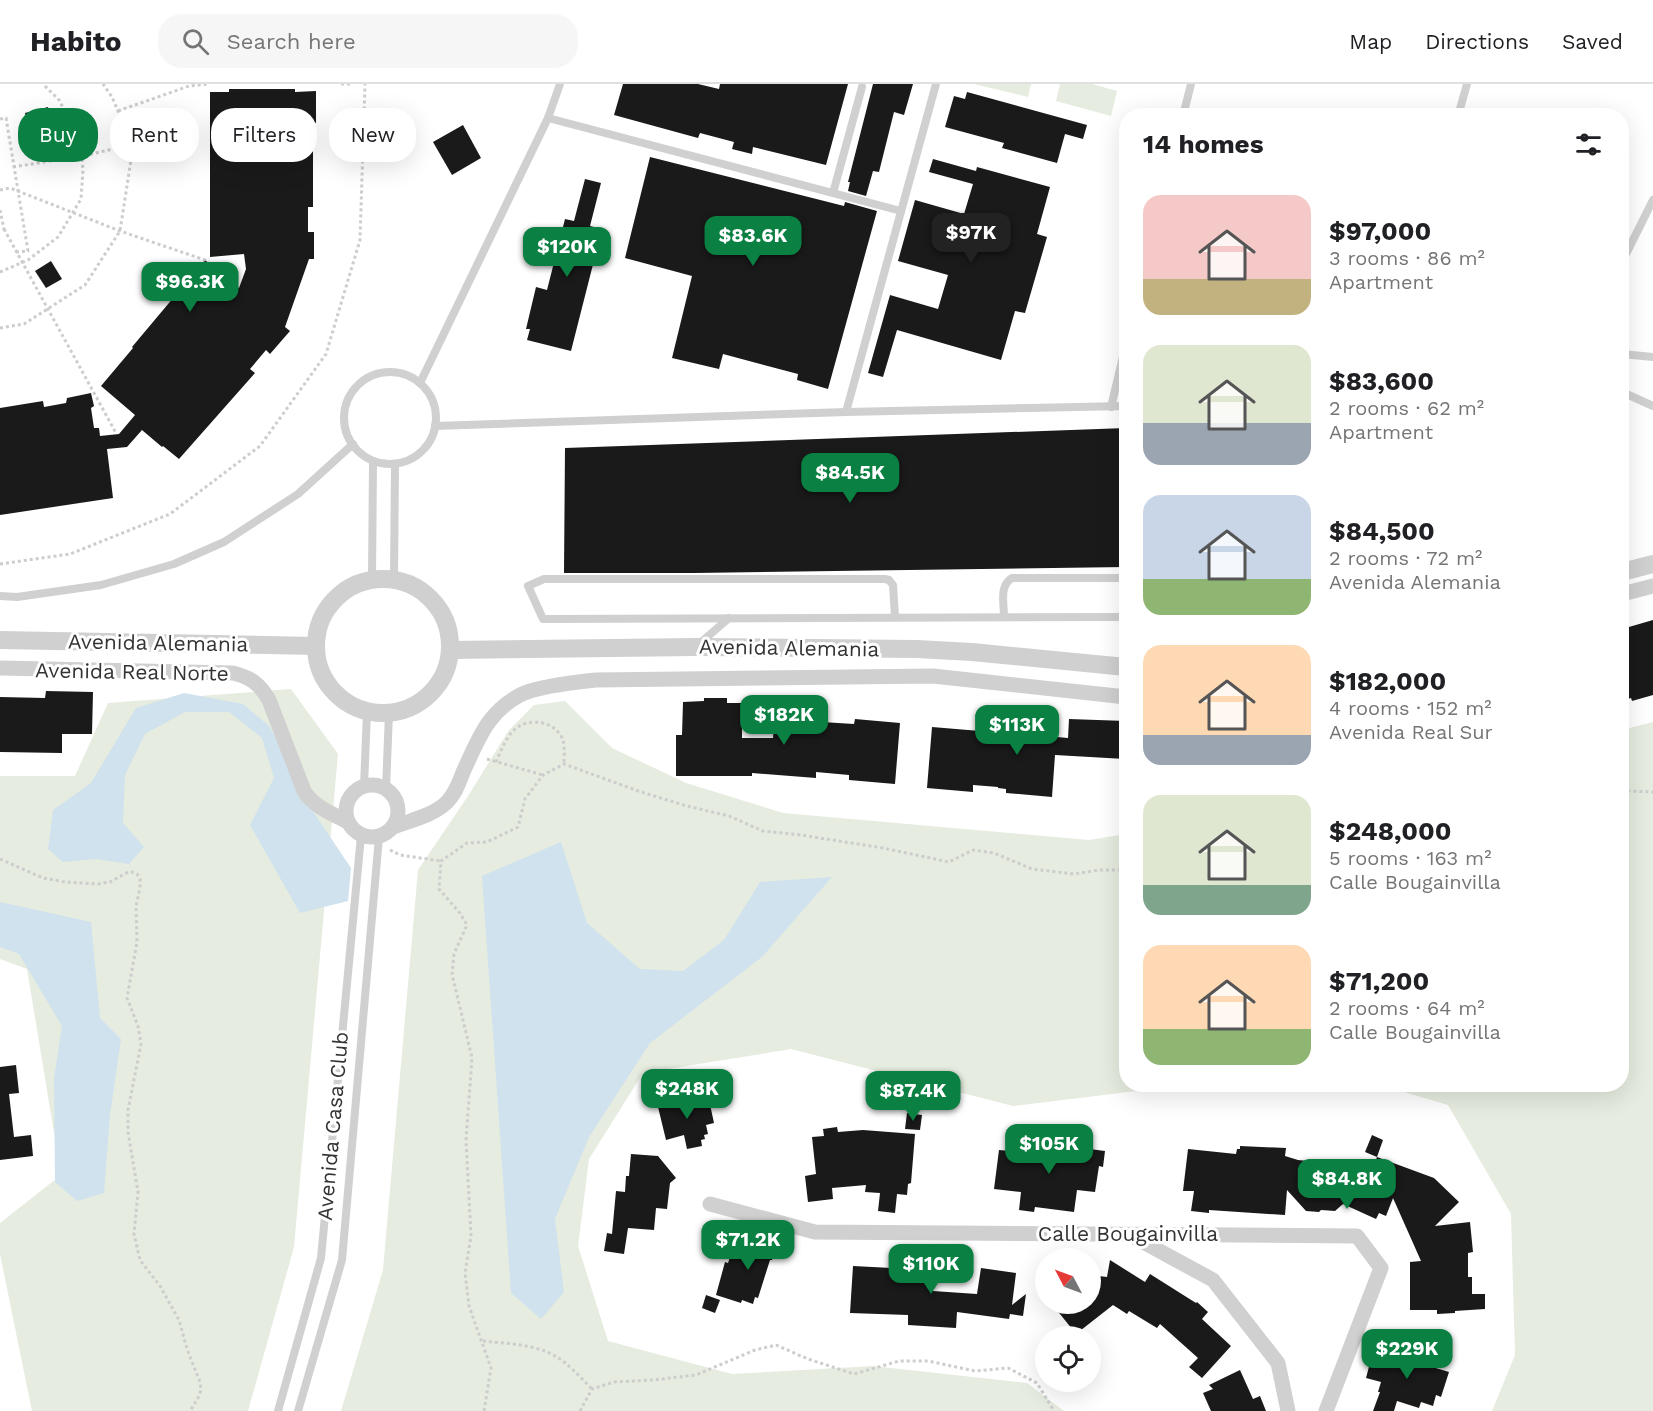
<!DOCTYPE html>
<meta charset="utf-8">
<style>
:root{--surface:#fff;--page:#f6f6f6;--text:#202124;--muted:#757577;--line:#e0e0e0;--accent:#0b8043}
body{margin:0;font-family:"Work Sans",sans-serif;background:var(--page);color:var(--text);height:100vh;display:flex;flex-direction:column;font-size:22px;white-space:nowrap}
*{box-sizing:border-box;margin:0}
p{font-size:20px;color:var(--muted)}
.icon{flex:none;width:33px;height:33px;fill:none;stroke:currentColor;stroke-width:2;stroke-linecap:round;stroke-linejoin:round}
.map{position:relative;flex:1;overflow:hidden}
.details{position:absolute;left:1119px;top:24px;width:510px;height:984px;display:flex;flex-direction:column;background:var(--surface);border-radius:24px;box-shadow:0 6px 24px #0002}
.details>*{flex:none}
.hud{position:absolute;left:18px;top:24px;width:570px;height:54px;display:flex;gap:12px}
.needle{width:39px;rotate:311deg}
.tools{position:absolute;left:1035px;top:1164px;display:grid;gap:12px}
.tools a{display:grid;place-items:center;width:66px;height:66px;border-radius:50%;background:var(--surface);box-shadow:0 6px 24px #0002;font-size:30px}
.price{position:absolute;translate:-50% -51px;padding:0 14px;border-radius:12px;background:var(--accent);color:#fff;font-size:20px;line-height:39px;filter:drop-shadow(0 2px 3px #0008)}
.price::after{content:'';position:absolute;left:50%;top:36px;width:18px;height:14px;margin-left:-9px;background:inherit;clip-path:polygon(0 0,100% 0,50% 100%)}
.price.on{background:#222;color:#fff}
ul{padding:0;list-style:none}
li{display:flex;align-items:center;gap:18px;height:150px;padding:0 24px}
li span{display:grid;place-items:center;flex:none;width:168px;height:120px;border-radius:18px;color:#555}
li>.icon{margin-inline-start:auto}
span .icon{width:72px;height:72px;fill:#fffc;stroke-width:1}
li b{font-size:26px}
h2{display:flex;justify-content:space-between;align-items:center;height:72px;padding:0 24px;font-size:26px}
.pill{padding:0 21px;border-radius:24px;background:var(--surface);box-shadow:0 6px 24px #0002;font-size:21px;line-height:54px}
.pill.on{background:var(--accent);color:#fff}
header{display:flex;align-items:center;gap:36px;box-sizing:border-box;height:84px;padding:0 30px;background:var(--surface);border-bottom:2px solid var(--line)}
header strong{font-size:28px}
nav{display:flex;gap:33px;margin-inline-start:auto;font-size:21px}
.search{width:420px;height:54px;background:var(--page);display:flex;align-items:center;gap:15px;box-sizing:border-box;padding:0 21px;border-radius:24px;color:var(--muted);font-size:22px}
.map>svg:first-child{display:block}
.green{fill:#e6ecdf}
.water{fill:#cfe2ee}
.building{fill:#1a1a1a}
.lines{fill:none;stroke-linecap:round;stroke-linejoin:round}
.path{stroke:#cdcdcd;stroke-width:3;stroke-dasharray:3 3;stroke-linecap:butt}
.service{stroke:#d0d0d0;stroke-width:8}
.minor{stroke:#d0d0d0;stroke-width:15}
.tertiary{stroke:#d0d0d0;stroke-width:18}
.labels{text-anchor:middle;stroke-width:6;stroke-linejoin:round;paint-order:stroke}
.street-label{font-size:21px;fill:#333;stroke:#fff}
</style>
<header>
<strong>Habito</strong>
<div class="search"><svg class="icon" aria-label="search" viewBox="0 0 24 24"><circle cx="10" cy="10" r="6"/><path d="M15 15l6 6"/></svg>Search here</div>
<nav><a>Map</a><a>Directions</a><a>Saved</a></nav>
</header>
<div class="map">
<svg width="1653" height="1327" viewBox="0 0 1653 1327">
<rect width="100%" height="100%" fill="#fff"/>
<g class="green">
<path d="M974 0H1031L1028 13Z"/>
<path d="M1060 0H1092L1117 7 1111 32 1056 17Z"/>
<path d="M291 605 338 670 294 1163 248 1327H32L0 1170V1139L61 1091 27 885 0 875V692H75L108 619Z"/>
<path d="M565 617 612 664 686 699 783 729 1089 756 1126 750V1000L1185 1001 1013 1022 791 965 643 989 589 1075 578 1162 608 1257 732 1290 873 1282 1027 1299 1064 1327H341L383 1186 418 786 468 712 509 646 534 621Z"/>
<path d="M1653 638V1327H1492L1515 1271 1511 1130 1448 1021 1380 1001 1622 1000V646Z"/>
</g>
<g class="water">
<path d="M184 609 243 620 269 642 294 685 304 714 351 784 348 817 300 829 250 741 274 694 262 654 229 628H185L145 650 125 691 123 739 144 763 129 780 96 775 63 778 48 765 53 726 91 699 136 624Z"/>
<path d="M561 758 587 839 640 885 683 887 724 856 760 798 832 793 762 873 650 959 589 1053 555 1135 564 1208 541 1235 511 1209 482 792Z"/>
<path d="M0 818 91 838 100 934 121 955 110 1031 104 1109 77 1117 55 1098 54 994 62 942 19 870 0 863Z"/>
</g>
<g class="building">
<path d="M623 0H698L719 5 720 0H848L826 81 753 63 752 70 732 65 734 58 700 49 698 54 614 31Z"/>
<path d="M873 0H913L904 31 894 28 879 88 873 87 866 112 848 107 850 98H848Z"/>
<path d="M229 5H295V8L316 7V39H309V62L313 63V123H308V148H314V175H309L285 243 290 247 270 270 266 266 250 285 255 289 179 375 163 362 162 363 142 346 127 363 107 365 113 414 0 431V324L43 317 44 323 66 319 67 314 91 309 94 322 91 324 94 344H99L100 352 119 350 135 331 101 302 133 264 132 263 205 176 239 204 246 185 244 170 210 173V8H229Z"/>
<path d="M967 8 1087 41 1083 55 1065 50 1057 79 1002 64 1004 59 945 43 954 12 965 15Z"/>
<path d="M48 23 55 49 32 55 25 29Z"/>
<path d="M463 41 481 74 452 91 433 58Z"/>
<path d="M650 73 844 122 845 118 877 127 828 305 797 296 798 290 723 270 719 285 672 274 692 192 625 174Z"/>
<path d="M933 75 976 87 977 83 1050 103 1037 150 1047 153 1025 229 1015 227 1001 276 897 246 883 293 868 289 890 211 938 225 948 191 898 177 915 116 964 130 973 100 929 88Z"/>
<path d="M585 95 601 99 590 142 602 145 571 267 527 256 530 245H526L536 203 547 206 565 135 574 137Z"/>
<path d="M51 177 62 195 46 204 35 187Z"/>
<path d="M1126 344V483L694 489H564L565 364Z"/>
<path d="M1653 536V611L1632 617 1631 614 1622 617V545Z"/>
<path d="M46 607 93 608 92 650H62V669L0 668V613L45 614Z"/>
<path d="M704 614H727V619H742V654H773L775 630 823 633 822 638 854 640 855 635 900 639 895 700 849 696V691L816 688V694L752 689V692H676V651H682L683 618 704 617Z"/>
<path d="M1069 635 1126 637 1125 675 1055 671 1052 713 1006 709V705L998 704V703L973 701V708L927 704 932 643 980 647 979 651 1011 654 1012 649 1068 654Z"/>
<path d="M16 981 19 1009 9 1010 14 1053 31 1051 33 1072 0 1076V983Z"/>
<path d="M708 1011 714 1039 706 1041 708 1050 704 1051 705 1055 701 1056 702 1062 687 1065 684 1051 666 1056 658 1023Z"/>
<path d="M907 1029 922 1031 920 1046 905 1045Z"/>
<path d="M837 1043 838 1048 863 1046 915 1050 911 1099 908 1100 907 1111 897 1110 895 1129 878 1127 880 1109 865 1108 866 1101 832 1104 833 1115 808 1118 805 1092 816 1090 812 1053 824 1052 823 1045Z"/>
<path d="M1372 1051 1383 1056 1377 1073 1365 1068Z"/>
<path d="M1032 1055 1044 1056V1059L1105 1067 1103 1083 1099 1082 1095 1108 1077 1106 1074 1128 1035 1123 1034 1128 1019 1126 1021 1108 994 1105 999 1066 1030 1069Z"/>
<path d="M1240 1062 1286 1064 1285 1072 1298 1076 1339 1080V1086L1364 1108 1377 1073 1434 1094 1459 1118 1435 1142 1470 1138 1473 1168 1468 1169V1193H1472V1210H1485V1225L1455 1227V1229L1437 1230V1226H1410V1178L1421 1177 1393 1114 1386 1132 1379 1129 1376 1135 1343 1120 1335 1127 1321 1126 1319 1128 1306 1127 1287 1106 1285 1131 1209 1126V1129L1191 1127 1194 1107H1183L1188 1065 1236 1070 1237 1065H1240Z"/>
<path d="M631 1070 658 1072 676 1094 670 1099 667 1125 656 1124 654 1146 628 1144 624 1170 604 1167 607 1149 612 1150 616 1107 625 1108 626 1092H629Z"/>
<path d="M761 1144 773 1147 771 1155 777 1158 772 1176H770L758 1214 755 1213 753 1220 742 1216 741 1219 716 1211 725 1178 728 1179 731 1170 751 1176Z"/>
<path d="M911 1175 935 1176 933 1207 977 1210 981 1184 1016 1189 1012 1221 1026 1210 1023 1232 1010 1230 1009 1235 957 1228 956 1244 908 1241V1231L850 1229 853 1182 911 1185Z"/>
<path d="M1110 1176 1145 1198 1150 1190 1196 1219 1197 1218 1208 1228 1202 1235 1231 1262 1202 1294 1189 1283 1198 1274 1160 1240 1157 1244 1129 1227 1127 1230 1113 1221 1076 1250 1052 1220H1090V1191L1107 1193Z"/>
<path d="M706 1211 720 1216 715 1229 702 1224Z"/>
<path d="M1411 1251 1425 1254 1419 1279 1449 1288 1441 1313 1436 1311 1433 1322 1421 1318 1419 1324 1397 1317 1394 1327H1373L1380 1308H1378L1381 1298 1366 1294 1371 1275 1391 1281 1394 1271 1406 1275Z"/>
<path d="M1240 1286 1253 1315 1260 1312 1266 1327H1211L1203 1309 1213 1305 1209 1301Z"/>
</g>
<g class="lines">
<g class="path">
<path d="M341 0H352"/>
<path d="M118 27 189 2 209 0"/>
<path d="M0 35 6 34 28 167 16 168"/>
<path d="M13 83 82 72 127 62"/>
<path d="M0 106 10 104 120 147 205 176 217 186"/>
<path d="M0 126 4 145H0"/>
<path d="M4 145 116 349"/>
<path d="M0 188 28 176 58 153 81 115 83 86 80 55 59 16 43 0"/>
<path d="M0 244 24 240 85 201 120 147 131 76 118 27 112 13 103 0"/>
<path d="M0 480 70 470 170 430 260 362 326 270 360 156 365 0"/>
<path d="M487 675 543 691"/>
<path d="M496 678C501 667 506 653 515 645 529 633 556 637 563 656 565 662 564 673 564 680"/>
<path d="M1622 704 1629 707 1653 708"/>
<path d="M390 766 400 771 441 777"/>
<path d="M0 775 43 794 65 798 98 800 110 798 128 788H132L137 790 140 795V804L136 822 137 858 127 914 138 942 141 960 128 1026V1048L138 1108 134 1150 140 1176 160 1202 179 1236 187 1265 200 1298 201 1306 198 1314 190 1327"/>
<path d="M483 1257C510 1260 542 1260 564 1278 574 1286 583 1296 592 1305"/>
<path d="M484 1327 491 1284 469 1222 465 1189 471 1152 466 1056 472 974 452 890 454 870 467 841 460 829 439 805 441 777 467 759 487 758 518 743 525 715 543 691 564 680 641 708 687 722 729 732 763 747 801 751 883 764 949 778 973 766 994 769 1032 785 1074 790 1098 786H1126"/>
<path d="M580 1327 592 1305 614 1298 653 1296 696 1291 755 1266 776 1261 808 1275 854 1290 899 1277H928L975 1287 1008 1284 1037 1299 1054 1327"/>
</g>
<g class="service">
<path d="M1183 32 1191 0"/>
<path d="M1458 32 1467 0"/>
<path d="M548 34 901 127"/>
<path d="M833 109 862 3"/>
<path d="M1622 178 1653 116"/>
<path d="M1622 270 1653 273"/>
<circle cx="390" cy="334" r="46"/>
<path d="M420 299 548 34 560 0"/>
<path d="M1622 308 1653 322"/>
<path d="M1111 323 1126 260"/>
<path d="M846 328 936 0"/>
<path d="M435 342 846 328 1126 322"/>
<path d="M372 496 373 377"/>
<path d="M394 496 395 380"/>
<path d="M0 512 17 513 101 501 174 480 224 458 298 410 353 360"/>
<path d="M1004 532C1004 519 999 502 1012 494H1126"/>
<path d="M895 533 893 501 889 496 885 495H544L528 502 543 535C738 534 932 532 1126 533"/>
<path d="M699 560 729 534"/>
<path d="M364 703 367 628"/>
<path d="M386 705 389 629"/>
<path d="M278 1327 321 1174 361 752"/>
<path d="M298 1327 342 1176 379 753"/>
</g>
<g class="minor">
<path d="M1622 510 1653 502"/>
<path d="M0 584 233 589C250 593 260 600 269 616L304 707C314 723 331 729 348 738"/>
<circle cx="372" cy="727" r="26"/>
<path d="M393 743C411 736 433 732 447 718 456 709 459 698 464 686 479 654 487 629 520 611 538 602 576 598 596 596L933 592 1126 613"/>
<path d="M710 1120 815 1148 1357 1152 1381 1184 1326 1327"/>
<path d="M1132 1152 1213 1196 1278 1279 1288 1327"/>
</g>
<g class="tertiary">
<path d="M1622 488 1653 480"/>
<circle cx="383" cy="562" r="67"/>
<path d="M0 556 316 562"/>
<path d="M450 566 695 563 917 565 972 568 1126 583"/>
</g>
</g>
<g class="labels">
<g class="street-label">
<text transform="translate(158 559) rotate(1)" y="7">Avenida Alemania</text>
<text transform="translate(789 564) rotate(1)" y="7">Avenida Alemania</text>
<text transform="translate(132 588) rotate(1)" y="7">Avenida Real Norte</text>
<text transform="translate(333 1042) rotate(-85)" y="7">Avenida Casa Club</text>
<text x="1128" y="1157">Calle Bougainvilla</text>
</g>
</g>
</svg>
<div class="tools">
<a><svg class="needle" viewBox="-14 -14 28 28"><path d="M0-13l5 13h-10z" fill="#e53935"/><path d="M0 13l5-13h-10z" fill="#757577"/></svg></a>
<a><svg class="icon" aria-label="locate" viewBox="0 0 24 24"><circle cx="12" cy="12" r="6"/><path d="M12 2v4M12 18v4M2 12h4M18 12h4"/></svg></a>
</div>
<b class="price on" style="left:971px;top:180px">$97K</b>
<b class="price" style="left:753px;top:183px">$83.6K</b>
<b class="price" style="left:567px;top:194px">$120K</b>
<b class="price" style="left:190px;top:229px">$96.3K</b>
<b class="price" style="left:850px;top:420px">$84.5K</b>
<b class="price" style="left:784px;top:662px">$182K</b>
<b class="price" style="left:1017px;top:672px">$113K</b>
<b class="price" style="left:687px;top:1036px">$248K</b>
<b class="price" style="left:913px;top:1038px">$87.4K</b>
<b class="price" style="left:1049px;top:1091px">$105K</b>
<b class="price" style="left:1347px;top:1126px">$84.8K</b>
<b class="price" style="left:748px;top:1187px">$71.2K</b>
<b class="price" style="left:931px;top:1211px">$110K</b>
<b class="price" style="left:1407px;top:1296px">$229K</b>
<div class="hud">
<a class="pill on">Buy</a>
<a class="pill">Rent</a>
<a class="pill">Filters</a>
<a class="pill">New</a>
</div>
<section class="details">
<h2>14 homes<svg class="icon" aria-label="filters" viewBox="0 0 24 24"><path d="M4 7h16M4 17h16"/><circle cx="9" cy="7" r="2"/><circle cx="15" cy="17" r="2"/></svg></h2>
<ul>
<li><span style="background:linear-gradient(#f6c9c9 70%,#c2b280 0)"><svg class="icon" aria-label="home" viewBox="0 0 24 24"><path d="M3 11l9-7 9 7M6 9v11h12V9"/></svg></span><div><b>$97,000</b><p>3 rooms · 86 m²</p><p>Apartment</p></div></li>
<li><span style="background:linear-gradient(#dfe7d0 65%,#9aa5b1 0)"><svg class="icon" aria-label="home" viewBox="0 0 24 24"><path d="M3 11l9-7 9 7M6 9v11h12V9"/></svg></span><div><b>$83,600</b><p>2 rooms · 62 m²</p><p>Apartment</p></div></li>
<li><span style="background:linear-gradient(#c9d6e8 70%,#8fb573 0)"><svg class="icon" aria-label="home" viewBox="0 0 24 24"><path d="M3 11l9-7 9 7M6 9v11h12V9"/></svg></span><div><b>$84,500</b><p>2 rooms · 72 m²</p><p>Avenida Alemania</p></div></li>
<li><span style="background:linear-gradient(#ffd9b3 75%,#9aa5b1 0)"><svg class="icon" aria-label="home" viewBox="0 0 24 24"><path d="M3 11l9-7 9 7M6 9v11h12V9"/></svg></span><div><b>$182,000</b><p>4 rooms · 152 m²</p><p>Avenida Real Sur</p></div></li>
<li><span style="background:linear-gradient(#dfe7d0 75%,#7fa58c 0)"><svg class="icon" aria-label="home" viewBox="0 0 24 24"><path d="M3 11l9-7 9 7M6 9v11h12V9"/></svg></span><div><b>$248,000</b><p>5 rooms · 163 m²</p><p>Calle Bougainvilla</p></div></li>
<li><span style="background:linear-gradient(#ffd9b3 70%,#8fb573 0)"><svg class="icon" aria-label="home" viewBox="0 0 24 24"><path d="M3 11l9-7 9 7M6 9v11h12V9"/></svg></span><div><b>$71,200</b><p>2 rooms · 64 m²</p><p>Calle Bougainvilla</p></div></li>
</ul>
</section>
</div>
